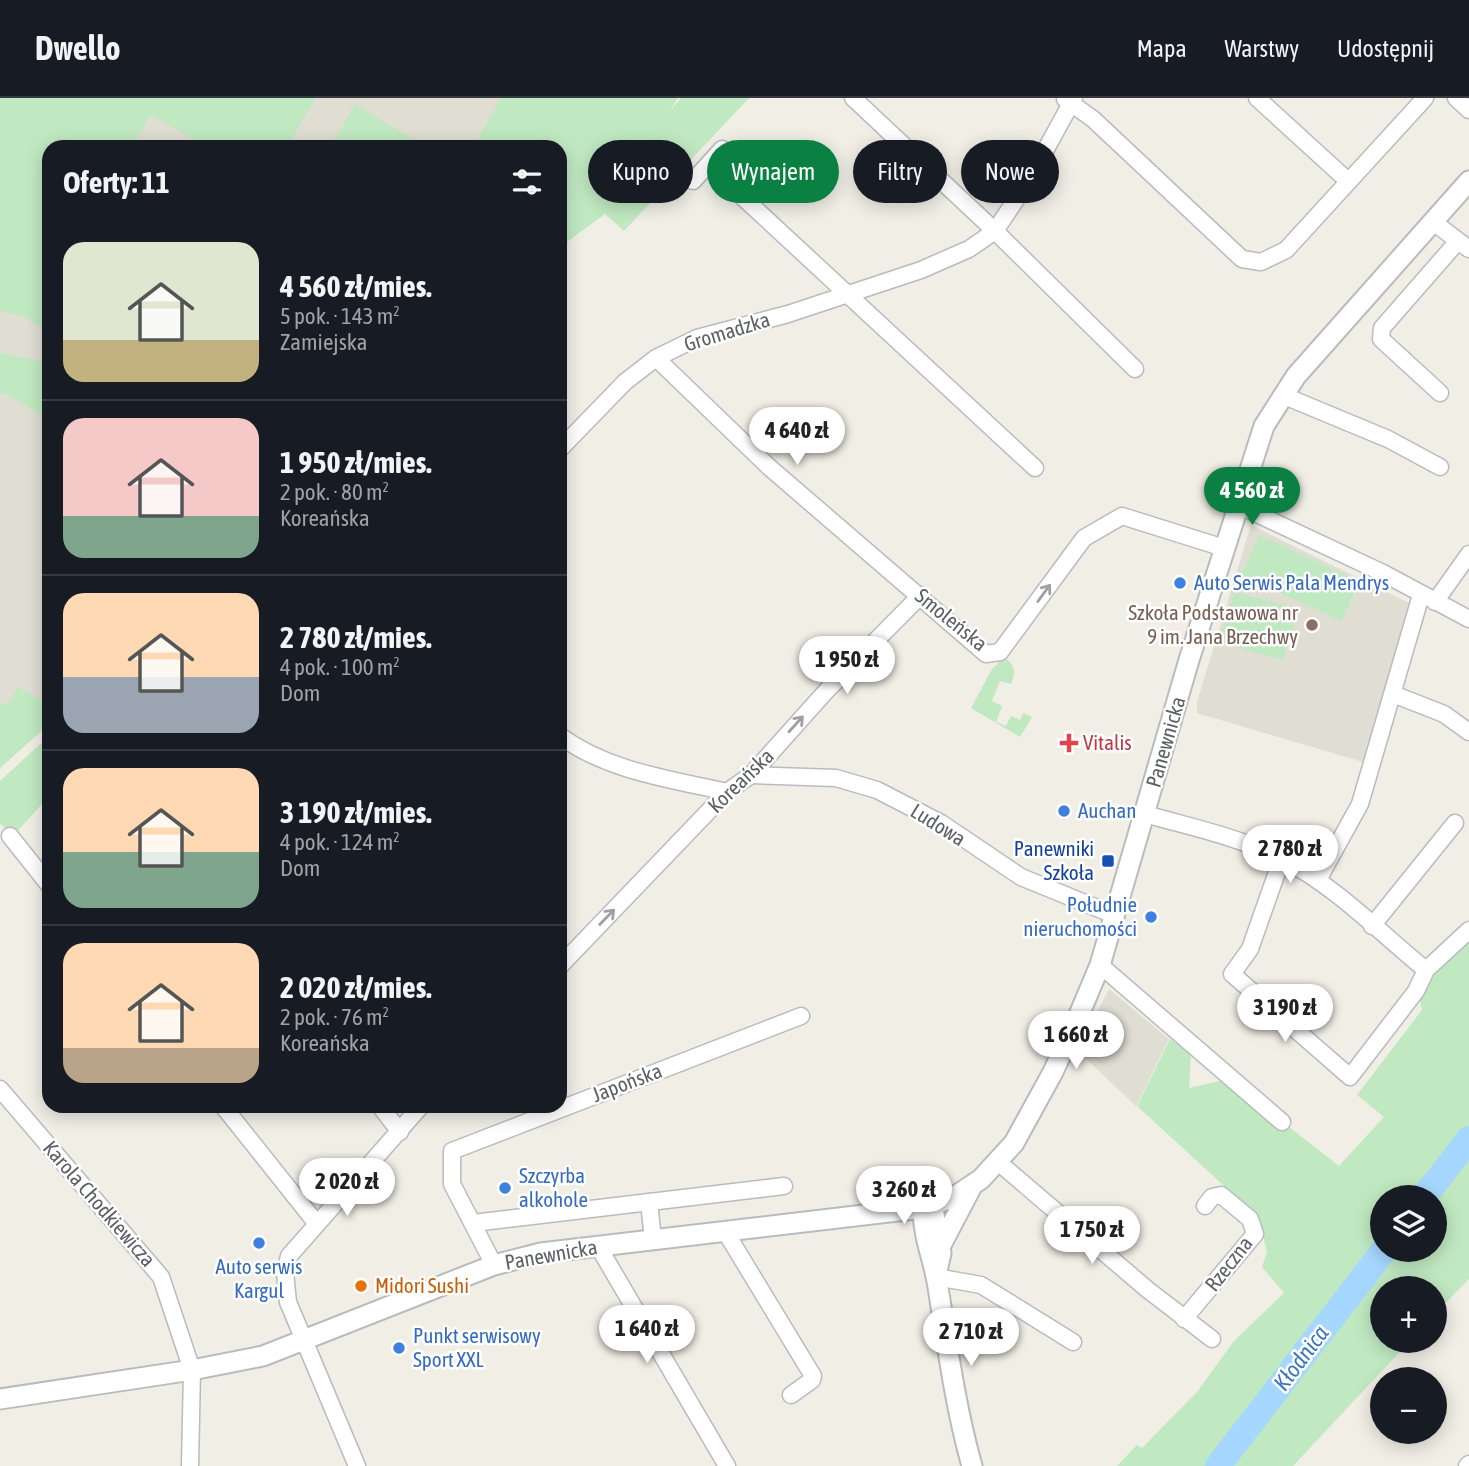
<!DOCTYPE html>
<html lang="pl">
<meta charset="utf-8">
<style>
:root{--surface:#171b24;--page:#20242c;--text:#f1f3f6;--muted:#9ea1a6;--line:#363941;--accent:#0b8043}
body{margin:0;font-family:"Asap Condensed",sans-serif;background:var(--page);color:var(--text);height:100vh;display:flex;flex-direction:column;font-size:26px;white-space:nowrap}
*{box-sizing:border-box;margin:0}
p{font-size:23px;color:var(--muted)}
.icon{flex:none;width:38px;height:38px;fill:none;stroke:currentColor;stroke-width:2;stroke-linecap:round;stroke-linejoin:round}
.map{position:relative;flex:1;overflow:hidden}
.side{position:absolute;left:42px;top:42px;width:525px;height:973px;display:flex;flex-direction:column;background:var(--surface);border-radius:21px;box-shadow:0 4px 18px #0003}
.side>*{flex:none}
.hud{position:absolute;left:588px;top:42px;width:665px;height:63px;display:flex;gap:14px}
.fabs{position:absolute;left:1370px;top:1087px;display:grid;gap:14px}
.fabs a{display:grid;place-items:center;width:77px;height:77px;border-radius:50%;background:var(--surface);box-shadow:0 4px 18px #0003;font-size:35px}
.price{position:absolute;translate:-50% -60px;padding:0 16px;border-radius:24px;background:#fff;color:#222;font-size:23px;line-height:46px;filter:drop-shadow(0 2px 4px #0008)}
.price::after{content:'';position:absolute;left:50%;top:42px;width:21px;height:16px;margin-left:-10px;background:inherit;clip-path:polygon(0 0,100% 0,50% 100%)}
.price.current{background:var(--accent);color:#fff}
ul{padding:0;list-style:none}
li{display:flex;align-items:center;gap:21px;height:175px;padding:0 21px}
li+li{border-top:2px solid var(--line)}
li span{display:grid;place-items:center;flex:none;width:196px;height:140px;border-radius:21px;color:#555}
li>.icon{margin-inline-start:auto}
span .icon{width:84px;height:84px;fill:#fffc;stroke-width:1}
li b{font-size:30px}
h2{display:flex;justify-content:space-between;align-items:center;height:84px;padding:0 21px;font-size:30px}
.pill{padding:0 24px;border-radius:32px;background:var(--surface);box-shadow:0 4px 18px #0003;font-size:24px;line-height:63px}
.pill.current{background:var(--accent);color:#fff}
header{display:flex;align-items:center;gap:42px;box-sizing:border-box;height:98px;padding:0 35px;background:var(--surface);border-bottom:2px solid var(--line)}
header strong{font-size:33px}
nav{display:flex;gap:38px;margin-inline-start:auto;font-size:24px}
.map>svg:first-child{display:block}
.education{fill:#e0ddd3}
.green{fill:#c0e9c1}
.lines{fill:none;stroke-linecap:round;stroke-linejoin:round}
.stream{stroke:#a6d8ff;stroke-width:4.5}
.river{stroke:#a6d8ff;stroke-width:26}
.minor-casing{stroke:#b8bbbf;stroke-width:19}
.tertiary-casing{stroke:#b8bbbf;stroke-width:23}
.minor{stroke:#fff;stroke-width:16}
.tertiary{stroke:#fff;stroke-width:19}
.oneway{stroke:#9ea0a3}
.shop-dot{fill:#3f7fe0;stroke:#fff;stroke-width:2.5}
.education-dot{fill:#8d6e63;stroke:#fff;stroke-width:2.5}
.health-dot{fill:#e0444e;stroke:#fff;stroke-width:2.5}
.transit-dot{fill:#1a4fb4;stroke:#fff;stroke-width:2.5}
.food-dot{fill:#e8710a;stroke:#fff;stroke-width:2.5}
.labels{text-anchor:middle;stroke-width:5;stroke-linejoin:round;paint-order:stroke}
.street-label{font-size:21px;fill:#5d6166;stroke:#fff}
.shop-label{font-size:21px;fill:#366cbe;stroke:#fff;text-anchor:start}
.education-label{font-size:21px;fill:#785e54;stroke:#fff;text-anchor:end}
.health-label{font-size:21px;fill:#be3a42;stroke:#fff;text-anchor:start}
.transit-label{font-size:21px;fill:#164399;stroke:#fff;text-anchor:end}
.food-label{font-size:21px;fill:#c56008;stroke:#fff;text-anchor:start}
.water-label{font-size:23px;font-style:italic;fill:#3c78b8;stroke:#fff}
</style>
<header>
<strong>Dwello</strong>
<nav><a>Mapa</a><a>Warstwy</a><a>Udostępnij</a></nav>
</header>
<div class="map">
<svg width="1469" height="1368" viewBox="0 0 1469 1368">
<rect width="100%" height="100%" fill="#f0eee5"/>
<g class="education">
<path d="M0 0 296 32 316 0H545L509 49H49V626L0 670Z"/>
<path d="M1251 427 1409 505 1363 664 1197 615V604Z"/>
<path d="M1109 891 1169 941 1136 1008 1078 953Z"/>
</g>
<g class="green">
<path d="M0 0H316L287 49H207L151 17 132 49H49V230L31 225 30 220 0 213Z"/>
<path d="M501 0H678L669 14 681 0H749L624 133 605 116 560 149V49H473Z"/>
<path d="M355 6 425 49H349L335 41Z"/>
<path d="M0 255 49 265V321L2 294 0 298Z"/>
<path d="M1259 437 1360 484 1341 523 1241 477Z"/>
<path d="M1234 494 1298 511 1283 562 1219 544Z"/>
<path d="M1004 559C1015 567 1016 574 1011 586L1000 583 992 603 1002 608 996 624 1006 628 1011 618 1020 622 1023 615 1032 619 1020 639 971 610 992 571Z"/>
<path d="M18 589 44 604 49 595V626L0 670V604L7 608Z"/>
<path d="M49 638V698L15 736 0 726V683Z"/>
<path d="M1469 841V1035L1419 1099H1382V1146L1211 1368H1117L1137 1347 1142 1350 1197 1294 1234 1243 1284 1195 1262 1169 1267 1154 1258 1119 1137 1008 1170 941 1191 955 1189 990 1228 981 1339 1068 1384 1019 1357 997 1422 912 1419 898 1443 867Z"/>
<path d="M1469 1049V1181L1435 1216V1190H1382V1242L1410 1243 1293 1368H1225L1390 1152H1435V1099H1430Z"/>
</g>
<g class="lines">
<path class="stream" d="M1282 1287 1287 1295"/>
<g class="river">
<path d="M1424 1099 1469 1041"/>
<path d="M1218 1368 1384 1152"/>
</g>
<g class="minor-casing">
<g id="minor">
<path d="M853 0 995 133 1135 271"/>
<path d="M1257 0 1348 83"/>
<path d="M1456 0 1469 12"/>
<path d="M1065 1 1093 21 1242 161 1261 164 1286 152 1425 0"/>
<path d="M708 67 1035 370"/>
<path d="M693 83 722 51"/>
<path d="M1432 123 1469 151"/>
<path d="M656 260 769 369 986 556 1000 554 1084 440 1122 418 1224 450"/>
<path d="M1440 295 1381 241 1382 230 1458 143"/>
<path d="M1282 297 1388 341 1440 369"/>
<path d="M560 351 625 284 656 260 697 240 788 216 921 172 969 151 995 133 1029 82 1074 0"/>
<path d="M1238 407 1383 475 1469 521"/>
<path d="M1435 504 1469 456"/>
<path d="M1393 596 1444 616 1469 634"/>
<path d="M560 638C608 673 669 681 727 694"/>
<path d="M751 677 836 680 877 692 941 725 1021 779 1114 817"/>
<path d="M1145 716C1190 729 1240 739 1282 761 1336 788 1380 835 1426 872"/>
<path d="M10 738 49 787"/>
<path d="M1282 760 1250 851 1232 876 1350 979 1416 893 1426 872 1469 832"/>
<path d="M1318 782 1360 706 1421 497"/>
<path d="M1372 828 1455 725"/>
<path d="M1100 867 1282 1024"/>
<path d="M560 868 727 694 751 677 828 591 921 497"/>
<path d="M0 991 161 1179 192 1272 190 1368"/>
<path d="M223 1008 317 1126"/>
<path d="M380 1008 400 1034"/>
<path d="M998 1064 1148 1192 1212 1241"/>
<path d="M649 1104 653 1141"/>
<path d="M473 1125 784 1088"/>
<path d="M725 1133 813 1278 812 1282 791 1297"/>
<path d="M598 1148 727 1368"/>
<path d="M494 1167 452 1086V1053L801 918"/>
<path d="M936 1179 981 1187 1073 1244"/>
<path d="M1184 1221 1255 1136 1250 1121 1221 1097 1212 1099 1205 1108"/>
<path d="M357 1368 288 1204 285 1175 289 1158 421 1008"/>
<path d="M1467 1368 1469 1366"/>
</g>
</g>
<g class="tertiary-casing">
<g id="tertiary">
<path d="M923 1110C923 1138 932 1157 937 1183 947 1245 955 1308 972 1368"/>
<path d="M933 1111 941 1155 936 1178"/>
<path d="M941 1147 972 1088"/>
<path d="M0 1301 192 1272 263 1258 494 1167 541 1155 923 1110 954 1099 981 1081 1014 1045 1053 974 1076 924 1100 867 1189 562 1264 328 1296 278 1469 83"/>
</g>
</g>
<use href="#minor" class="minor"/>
<use href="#tertiary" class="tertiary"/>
</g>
<defs><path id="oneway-shaft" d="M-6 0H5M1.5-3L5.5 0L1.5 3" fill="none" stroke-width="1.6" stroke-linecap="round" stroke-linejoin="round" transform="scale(1.75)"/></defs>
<g class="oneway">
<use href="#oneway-shaft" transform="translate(1044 495) rotate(-54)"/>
<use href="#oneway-shaft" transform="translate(796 626) rotate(-48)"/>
<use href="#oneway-shaft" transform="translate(607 819) rotate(-46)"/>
</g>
<g class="shop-dot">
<circle cx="1180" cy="485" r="7"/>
<circle cx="1064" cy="713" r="7"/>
<circle cx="1151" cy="819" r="7"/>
<circle cx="505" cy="1090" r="7"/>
<circle cx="259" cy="1145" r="7"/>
<circle cx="399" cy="1250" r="7"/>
</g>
<circle class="education-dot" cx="1312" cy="527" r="7"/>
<path class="health-dot" d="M1065.5 634.5h7v7h7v7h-7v7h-7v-7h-7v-7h7z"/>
<rect class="transit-dot" x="1101" y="756" width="14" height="14" rx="3.5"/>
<circle class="food-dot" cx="361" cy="1188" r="7"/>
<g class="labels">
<g class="street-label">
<text transform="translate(727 234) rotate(-17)" y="7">Gromadzka</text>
<text transform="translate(951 522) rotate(39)" y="7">Smoleńska</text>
<text transform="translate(1166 644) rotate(-74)" y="7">Panewnicka</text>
<text transform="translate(741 683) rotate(-44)" y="7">Koreańska</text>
<text transform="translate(938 727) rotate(32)" y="7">Ludowa</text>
<text transform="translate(627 985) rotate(-21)" y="7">Japońska</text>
<text transform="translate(99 1106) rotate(49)" y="7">Karola Chodkiewicza</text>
<text transform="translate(551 1157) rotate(-10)" y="7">Panewnicka</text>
<text transform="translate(1229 1166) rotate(-52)" y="7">Rzeczna</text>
</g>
<g class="shop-label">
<text x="1194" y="492">Auto Serwis Pala Mendrys</text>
<text x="1078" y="720">Auchan</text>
<text x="1137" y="814" text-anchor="end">Południe<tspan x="1137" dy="24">nieruchomości</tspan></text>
<text x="519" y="1085">Szczyrba<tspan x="519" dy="24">alkohole</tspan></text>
<text x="259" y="1176" text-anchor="middle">Auto serwis<tspan x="259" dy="24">Kargul</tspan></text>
<text x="413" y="1245">Punkt serwisowy<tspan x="413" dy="24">Sport XXL</tspan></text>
</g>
<g class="education-label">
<text x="1298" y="522">Szkoła Podstawowa nr<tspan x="1298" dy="24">9 im. Jana Brzechwy</tspan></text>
</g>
<g class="health-label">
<text x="1083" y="652">Vitalis</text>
</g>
<g class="transit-label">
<text x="1094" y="758">Panewniki<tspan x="1094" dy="24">Szkoła</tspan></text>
</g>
<g class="food-label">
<text x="375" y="1195">Midori Sushi</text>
</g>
<g class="water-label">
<text transform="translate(1301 1260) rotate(-53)" y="8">Kłodnica</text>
</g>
</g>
</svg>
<div class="fabs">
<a><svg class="icon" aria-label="layers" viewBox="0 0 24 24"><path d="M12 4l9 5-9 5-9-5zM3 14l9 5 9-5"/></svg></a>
<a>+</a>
<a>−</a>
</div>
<b class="price" style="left:797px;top:369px">4 640 zł</b>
<b class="price current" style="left:1252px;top:429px">4 560 zł</b>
<b class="price" style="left:847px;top:598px">1 950 zł</b>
<b class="price" style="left:1290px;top:787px">2 780 zł</b>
<b class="price" style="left:1285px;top:946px">3 190 zł</b>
<b class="price" style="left:1076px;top:973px">1 660 zł</b>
<b class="price" style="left:347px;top:1120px">2 020 zł</b>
<b class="price" style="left:904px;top:1128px">3 260 zł</b>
<b class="price" style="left:1092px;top:1168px">1 750 zł</b>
<b class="price" style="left:647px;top:1267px">1 640 zł</b>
<b class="price" style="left:971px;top:1270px">2 710 zł</b>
<div class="hud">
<a class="pill">Kupno</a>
<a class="pill current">Wynajem</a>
<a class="pill">Filtry</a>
<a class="pill">Nowe</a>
</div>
<section class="side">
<h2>Oferty: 11<svg class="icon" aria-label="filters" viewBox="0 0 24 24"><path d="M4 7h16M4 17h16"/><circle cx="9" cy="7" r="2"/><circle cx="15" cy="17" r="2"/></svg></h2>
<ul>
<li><span style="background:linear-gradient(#dfe7d0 70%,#c2b280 0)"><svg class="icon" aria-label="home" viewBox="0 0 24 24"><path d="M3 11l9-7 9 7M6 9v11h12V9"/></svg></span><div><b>4 560 zł/mies.</b><p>5 pok. · 143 m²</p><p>Zamiejska</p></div></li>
<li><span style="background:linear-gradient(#f6c9c9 70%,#7fa58c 0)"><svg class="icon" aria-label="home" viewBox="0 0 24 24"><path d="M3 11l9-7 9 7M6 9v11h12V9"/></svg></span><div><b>1 950 zł/mies.</b><p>2 pok. · 80 m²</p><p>Koreańska</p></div></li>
<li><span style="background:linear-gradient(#ffd9b3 60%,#9aa5b1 0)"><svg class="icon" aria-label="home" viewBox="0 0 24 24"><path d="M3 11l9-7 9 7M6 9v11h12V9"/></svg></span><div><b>2 780 zł/mies.</b><p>4 pok. · 100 m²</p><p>Dom</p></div></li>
<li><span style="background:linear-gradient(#ffd9b3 60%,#7fa58c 0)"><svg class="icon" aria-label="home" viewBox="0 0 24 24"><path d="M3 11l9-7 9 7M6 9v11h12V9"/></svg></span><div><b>3 190 zł/mies.</b><p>4 pok. · 124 m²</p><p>Dom</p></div></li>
<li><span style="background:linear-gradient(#ffd9b3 75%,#b9a48a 0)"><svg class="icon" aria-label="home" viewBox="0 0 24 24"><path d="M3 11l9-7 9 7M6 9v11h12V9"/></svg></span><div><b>2 020 zł/mies.</b><p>2 pok. · 76 m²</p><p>Koreańska</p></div></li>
</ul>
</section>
</div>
